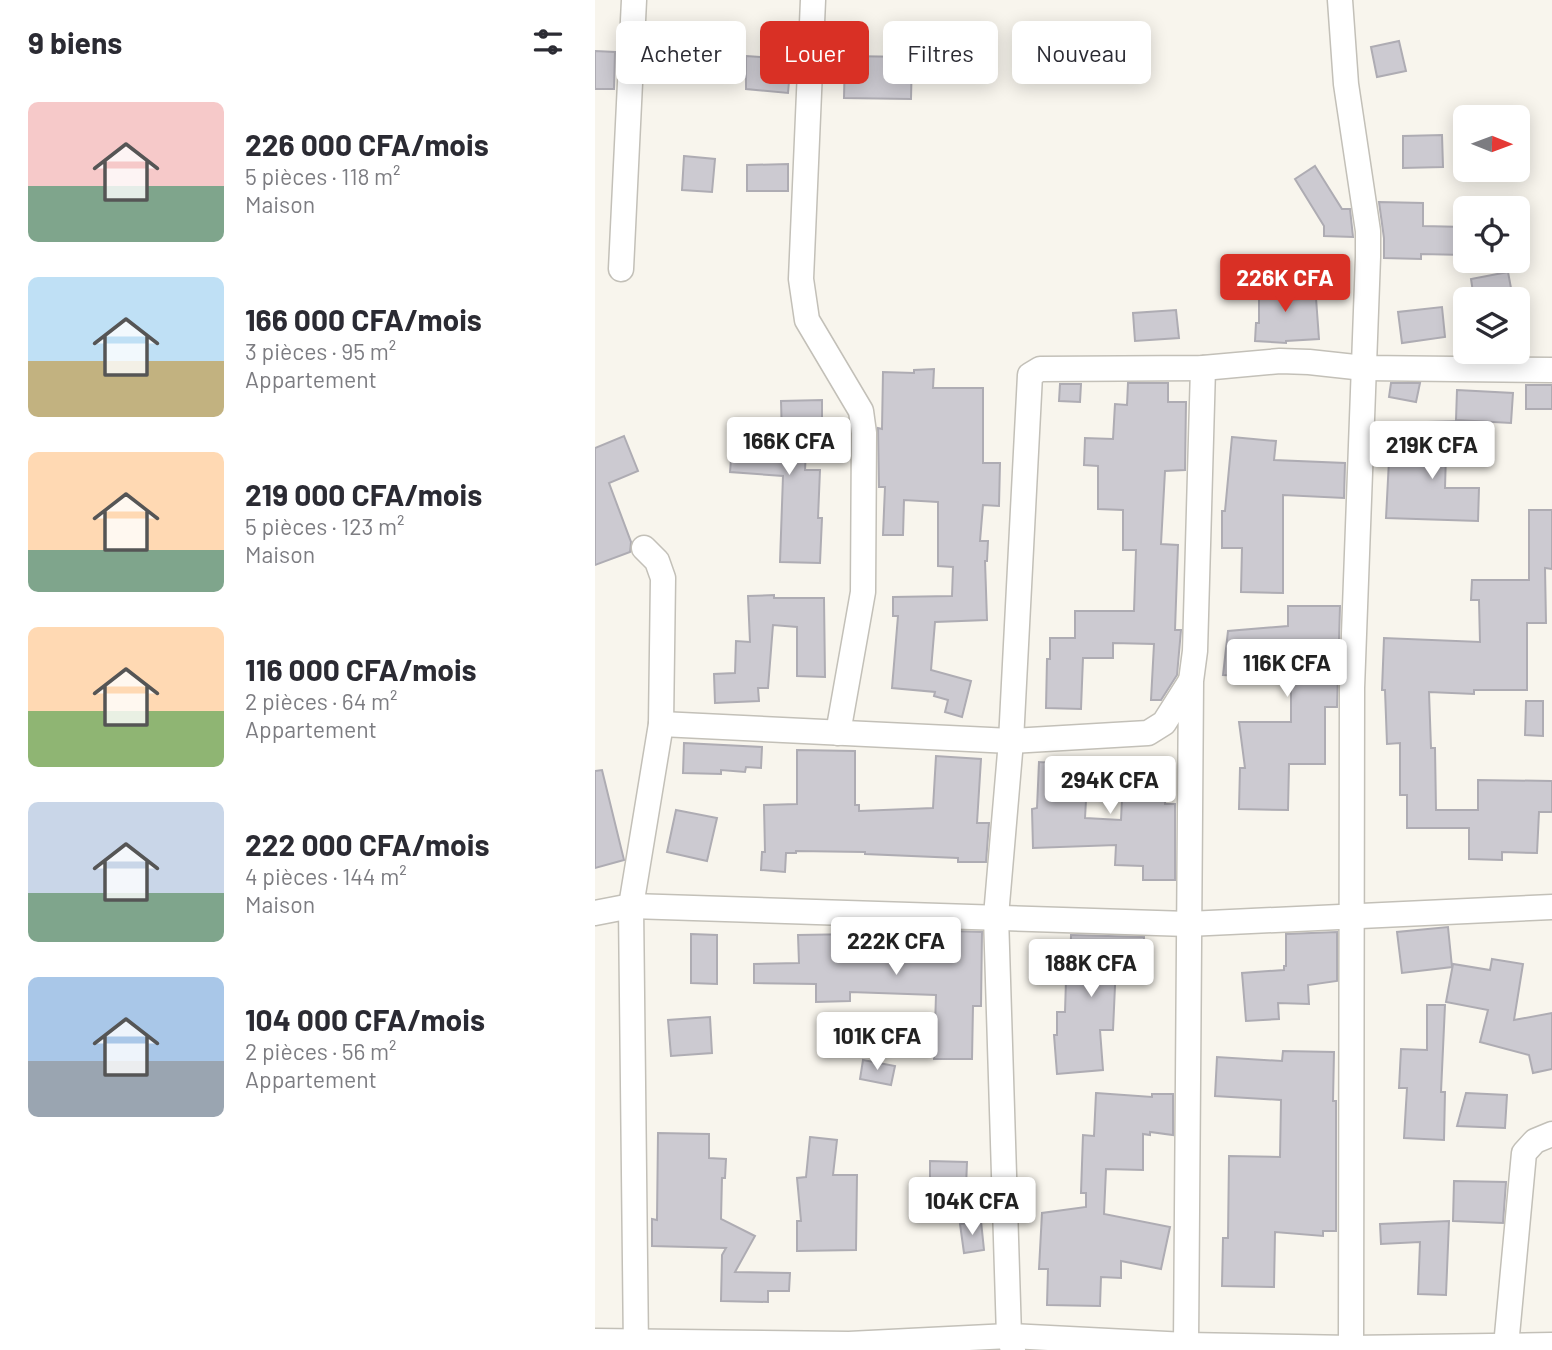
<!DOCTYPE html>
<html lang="fr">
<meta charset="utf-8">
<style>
:root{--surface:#fff;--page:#f7f7f7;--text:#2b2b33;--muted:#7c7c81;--accent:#d93025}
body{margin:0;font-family:Barlow,sans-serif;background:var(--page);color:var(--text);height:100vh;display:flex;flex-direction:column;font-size:26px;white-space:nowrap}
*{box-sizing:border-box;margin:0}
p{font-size:23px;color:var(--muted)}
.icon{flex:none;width:38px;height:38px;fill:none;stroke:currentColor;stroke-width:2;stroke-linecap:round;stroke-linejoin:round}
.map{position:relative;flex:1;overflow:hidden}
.drawer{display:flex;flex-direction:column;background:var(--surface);width:595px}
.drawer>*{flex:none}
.hud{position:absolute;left:21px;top:21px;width:665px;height:63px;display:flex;gap:14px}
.needle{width:46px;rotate:91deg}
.tools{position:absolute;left:858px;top:105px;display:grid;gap:14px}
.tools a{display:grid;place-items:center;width:77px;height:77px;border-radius:10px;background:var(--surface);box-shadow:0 4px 18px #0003;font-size:35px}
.price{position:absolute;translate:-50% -60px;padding:0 16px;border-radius:7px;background:#fff;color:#222;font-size:23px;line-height:46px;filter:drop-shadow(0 2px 4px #0008)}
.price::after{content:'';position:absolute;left:50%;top:42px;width:21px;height:16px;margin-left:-10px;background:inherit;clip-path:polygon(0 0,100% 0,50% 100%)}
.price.selected{background:var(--accent);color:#fff}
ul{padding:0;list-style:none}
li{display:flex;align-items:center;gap:21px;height:175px;padding:0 28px}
li span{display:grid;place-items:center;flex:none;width:196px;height:140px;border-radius:10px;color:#555}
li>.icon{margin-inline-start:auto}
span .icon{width:84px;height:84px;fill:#fffc;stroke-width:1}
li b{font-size:30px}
h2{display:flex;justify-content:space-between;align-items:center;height:84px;padding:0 28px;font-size:30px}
.chip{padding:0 24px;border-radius:10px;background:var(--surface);box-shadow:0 4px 18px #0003;font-size:24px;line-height:63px}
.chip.selected{background:var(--accent);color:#fff}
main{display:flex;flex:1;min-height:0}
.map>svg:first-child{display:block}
.building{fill:#cccad1;stroke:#aeacb3;stroke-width:2}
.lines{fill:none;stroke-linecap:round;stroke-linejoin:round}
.minor-casing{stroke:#c3c0b8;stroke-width:27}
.minor{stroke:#fff;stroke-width:24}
</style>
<main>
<section class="drawer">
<h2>9 biens<svg class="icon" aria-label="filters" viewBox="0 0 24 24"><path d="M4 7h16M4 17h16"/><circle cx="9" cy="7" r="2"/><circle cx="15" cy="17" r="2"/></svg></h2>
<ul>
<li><span style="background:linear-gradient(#f6c9c9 60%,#7fa58c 0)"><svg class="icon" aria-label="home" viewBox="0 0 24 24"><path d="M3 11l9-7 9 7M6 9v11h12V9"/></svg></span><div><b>226 000 CFA/mois</b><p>5 pièces · 118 m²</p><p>Maison</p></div></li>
<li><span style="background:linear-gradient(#bfe0f5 60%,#c2b280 0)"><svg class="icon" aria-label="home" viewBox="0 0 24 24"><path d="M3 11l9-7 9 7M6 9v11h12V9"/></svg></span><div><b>166 000 CFA/mois</b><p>3 pièces · 95 m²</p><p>Appartement</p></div></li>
<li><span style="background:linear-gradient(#ffd9b3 70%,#7fa58c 0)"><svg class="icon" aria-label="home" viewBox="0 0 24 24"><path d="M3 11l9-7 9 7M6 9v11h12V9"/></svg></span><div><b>219 000 CFA/mois</b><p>5 pièces · 123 m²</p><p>Maison</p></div></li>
<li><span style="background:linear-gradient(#ffd9b3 60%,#8fb573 0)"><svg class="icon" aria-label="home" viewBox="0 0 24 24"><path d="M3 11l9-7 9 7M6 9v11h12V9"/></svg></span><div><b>116 000 CFA/mois</b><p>2 pièces · 64 m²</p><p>Appartement</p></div></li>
<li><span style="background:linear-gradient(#c9d6e8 65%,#7fa58c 0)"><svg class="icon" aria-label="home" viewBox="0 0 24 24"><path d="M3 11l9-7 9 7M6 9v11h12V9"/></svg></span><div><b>222 000 CFA/mois</b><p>4 pièces · 144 m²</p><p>Maison</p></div></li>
<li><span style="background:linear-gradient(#a9c7e8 60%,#9aa5b1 0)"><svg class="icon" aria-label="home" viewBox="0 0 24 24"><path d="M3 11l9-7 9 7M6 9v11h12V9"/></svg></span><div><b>104 000 CFA/mois</b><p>2 pièces · 56 m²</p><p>Appartement</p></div></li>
</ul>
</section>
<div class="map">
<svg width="957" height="1350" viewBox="0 0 957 1350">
<rect width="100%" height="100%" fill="#f8f5ed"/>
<g class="building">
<path d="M804 41 811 71 782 77 776 47Z"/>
<path d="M0 51 20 52 19 89H0Z"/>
<path d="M151 56 196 59 193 93 151 89Z"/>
<path d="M250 56 317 57 316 99 249 98Z"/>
<path d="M847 135 848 167 808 168V136Z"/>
<path d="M89 156 120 159 117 192 87 190Z"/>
<path d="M193 164V191H152V165Z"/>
<path d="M720 166 747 209H755L758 237 729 236V226L700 179Z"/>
<path d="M784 202 828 203V226L870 227V255L826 254V259L789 258V238Z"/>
<path d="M672 270H691V300L721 298 724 339 691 341V343L660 341 661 323H664V294H671Z"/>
<path d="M913 272 918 299H879L876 279Z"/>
<path d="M847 307 850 337 807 343 803 312Z"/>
<path d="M581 310 584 338 540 341 538 313Z"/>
<path d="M339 369 338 388H388V463H405L404 506 388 505 385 541H393L392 561H390L392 620 340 622 336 670 376 681 367 717 350 712 353 700 339 696 340 692 297 688 303 616H298V597L357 596 358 567 343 566V502L309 500 308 535H288L290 487H284L283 428 287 429 288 372 319 373V370Z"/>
<path d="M533 383H573V402H591L590 470 570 471 566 544 583 545 580 630H586L582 675 566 700H556L559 644 518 643V658H488L486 709 451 708 452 659H455V638H480V611H539L541 550H528V510L503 509V466L489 465 490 438 518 439 520 404 532 405Z"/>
<path d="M796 383H825L821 402 794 397Z"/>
<path d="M465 384H486L485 402 464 401Z"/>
<rect x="931" y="385" width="26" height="24"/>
<path d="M862 390 918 393 916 423 861 420Z"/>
<path d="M227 400V432H212L210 470H225L223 518H227L225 563 185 562 188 476 135 472 138 434 187 437 186 401Z"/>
<path d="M870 421 871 452 851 453 850 488H884L883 521 791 518 794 460 834 461 833 422Z"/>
<path d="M29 436 43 471 14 483 36 542 35 552 0 565V448Z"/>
<path d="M637 437 681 441 679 460 750 463 749 498 688 495V593L646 592 647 548H627V511H630Z"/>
<path d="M934 510H957V569L950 568 951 623H932V690H879V694L834 692 836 748H840L841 810H883V780L957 781V812H944L942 853 907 852V860L874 859V828H812V795H805V743L792 744 790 690H787L789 638 885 642 884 600H876L877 580H934Z"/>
<path d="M179 595V598H229L230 677 202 676V627L178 625 173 688H163L164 701 120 703 119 674 140 673 141 641 155 642 153 596Z"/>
<path d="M693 606H745L742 707H730V764H694L693 810 644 809 645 768H650L644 722H696V678L628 675 633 631 693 626Z"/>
<path d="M931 701H948V736L930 735Z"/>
<path d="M89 743 167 747 166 768 151 767 150 772 126 770V774L88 773Z"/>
<path d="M202 750 260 751V805H264V811L338 808 341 756 386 759 382 823H394L391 862H363V858L270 854V852L201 851V853H191L190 872 166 870 167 852H170L169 805 202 804Z"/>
<path d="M529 757 573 759 570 804H580V880H548V866L520 865 521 845 438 848 437 809 442 808 444 762 493 765 490 818 526 820Z"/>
<path d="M7 770 29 860 0 868V771Z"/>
<path d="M81 810 122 818 112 861 72 852Z"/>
<path d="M853 927 857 967 807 973 802 932Z"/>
<path d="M325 930 387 932 386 1006H378L377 1059H339L341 995 255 992V1001L221 1002V984L159 983V964L204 963 203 935 263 934V947L316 949V932Z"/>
<path d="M742 932V981L713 985 714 1004 683 1003 684 1019 651 1021 647 973 689 970V966H691V934Z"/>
<path d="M96 934 122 935V984L96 983Z"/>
<path d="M476 935 549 937 548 965 521 964 518 1030H505L508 1070 462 1074 459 1035H462V1012H470L471 980H475Z"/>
<path d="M897 959 928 964 919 1020 957 1013V1069L938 1073 934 1055 885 1042 893 1010 851 1002 858 964 895 970Z"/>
<path d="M832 1005H850L846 1092H850L849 1140 809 1138 812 1088H804L806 1049 832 1050Z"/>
<path d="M115 1017 117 1053 76 1056 73 1020Z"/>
<path d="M688 1051 739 1052 738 1101H741V1231H728V1236L680 1232 679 1287 627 1286 628 1238H633L634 1156 685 1157 686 1100 620 1096 622 1057 687 1061Z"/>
<path d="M268 1060 300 1066 296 1085 265 1079Z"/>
<path d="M501 1093 557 1097V1094H578V1135L555 1132V1135L548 1134V1170L511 1169 509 1214 575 1227 566 1269 526 1261V1278L506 1277 505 1306 452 1305 453 1269H444L447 1213 491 1207V1193H486L488 1135 499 1136Z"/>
<path d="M871 1093 912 1095 910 1128 862 1126Z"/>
<path d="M63 1133 114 1134V1158L131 1159 130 1178H127L126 1219 160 1236 140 1272 195 1273 194 1291H173V1302L126 1301 127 1255 131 1248 57 1246V1219L62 1220Z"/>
<path d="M215 1137 242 1140 238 1175H262L261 1250 202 1251V1221H206L202 1178 211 1177Z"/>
<path d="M335 1161 372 1162 371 1188 335 1187Z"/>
<path d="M859 1181 911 1182 908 1223 858 1221Z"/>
<path d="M386 1221 389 1250 369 1253 365 1224Z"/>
<path d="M854 1221 851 1295 823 1294 825 1242 786 1244 785 1224Z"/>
</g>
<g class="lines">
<g class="minor-casing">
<g id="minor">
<path d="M218 0 206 279 212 320 266 411 269 433 268 592 243 733"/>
<path d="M745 0 751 84 773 231V257L757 688 756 1350"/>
<path d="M26 269 39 0"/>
<path d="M66 724 416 741 553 733 569 723 595 682"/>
<path d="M0 913 36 906 593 924 957 907"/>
<path d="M0 1341 254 1344 414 1336 591 1345 756 1348 957 1345"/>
<path d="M591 1345 596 681 600 651 608 368"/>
<path d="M911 1346 929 1153 940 1141 957 1134"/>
<path d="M41 1350 36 906 66 724 68 578 62 561 49 548"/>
<path d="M418 1350 414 1336 401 916 416 741 435 375 445 369 608 368 685 361 714 362 769 368 957 370"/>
</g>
</g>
<use href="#minor" class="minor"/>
</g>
</svg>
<div class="tools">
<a><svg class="needle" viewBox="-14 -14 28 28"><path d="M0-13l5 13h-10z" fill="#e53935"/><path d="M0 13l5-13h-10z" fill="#7c7c81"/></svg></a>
<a><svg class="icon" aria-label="locate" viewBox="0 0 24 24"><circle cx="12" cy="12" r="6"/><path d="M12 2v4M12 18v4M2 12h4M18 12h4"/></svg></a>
<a><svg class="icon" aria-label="layers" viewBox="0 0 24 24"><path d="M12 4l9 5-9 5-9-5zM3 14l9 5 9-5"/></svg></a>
</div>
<b class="price selected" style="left:690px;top:314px">226K CFA</b>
<b class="price" style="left:194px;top:477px">166K CFA</b>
<b class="price" style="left:837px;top:481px">219K CFA</b>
<b class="price" style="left:692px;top:699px">116K CFA</b>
<b class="price" style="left:515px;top:816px">294K CFA</b>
<b class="price" style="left:301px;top:977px">222K CFA</b>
<b class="price" style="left:496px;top:999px">188K CFA</b>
<b class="price" style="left:282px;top:1072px">101K CFA</b>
<b class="price" style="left:377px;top:1237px">104K CFA</b>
<div class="hud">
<a class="chip">Acheter</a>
<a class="chip selected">Louer</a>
<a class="chip">Filtres</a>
<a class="chip">Nouveau</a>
</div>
</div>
</main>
